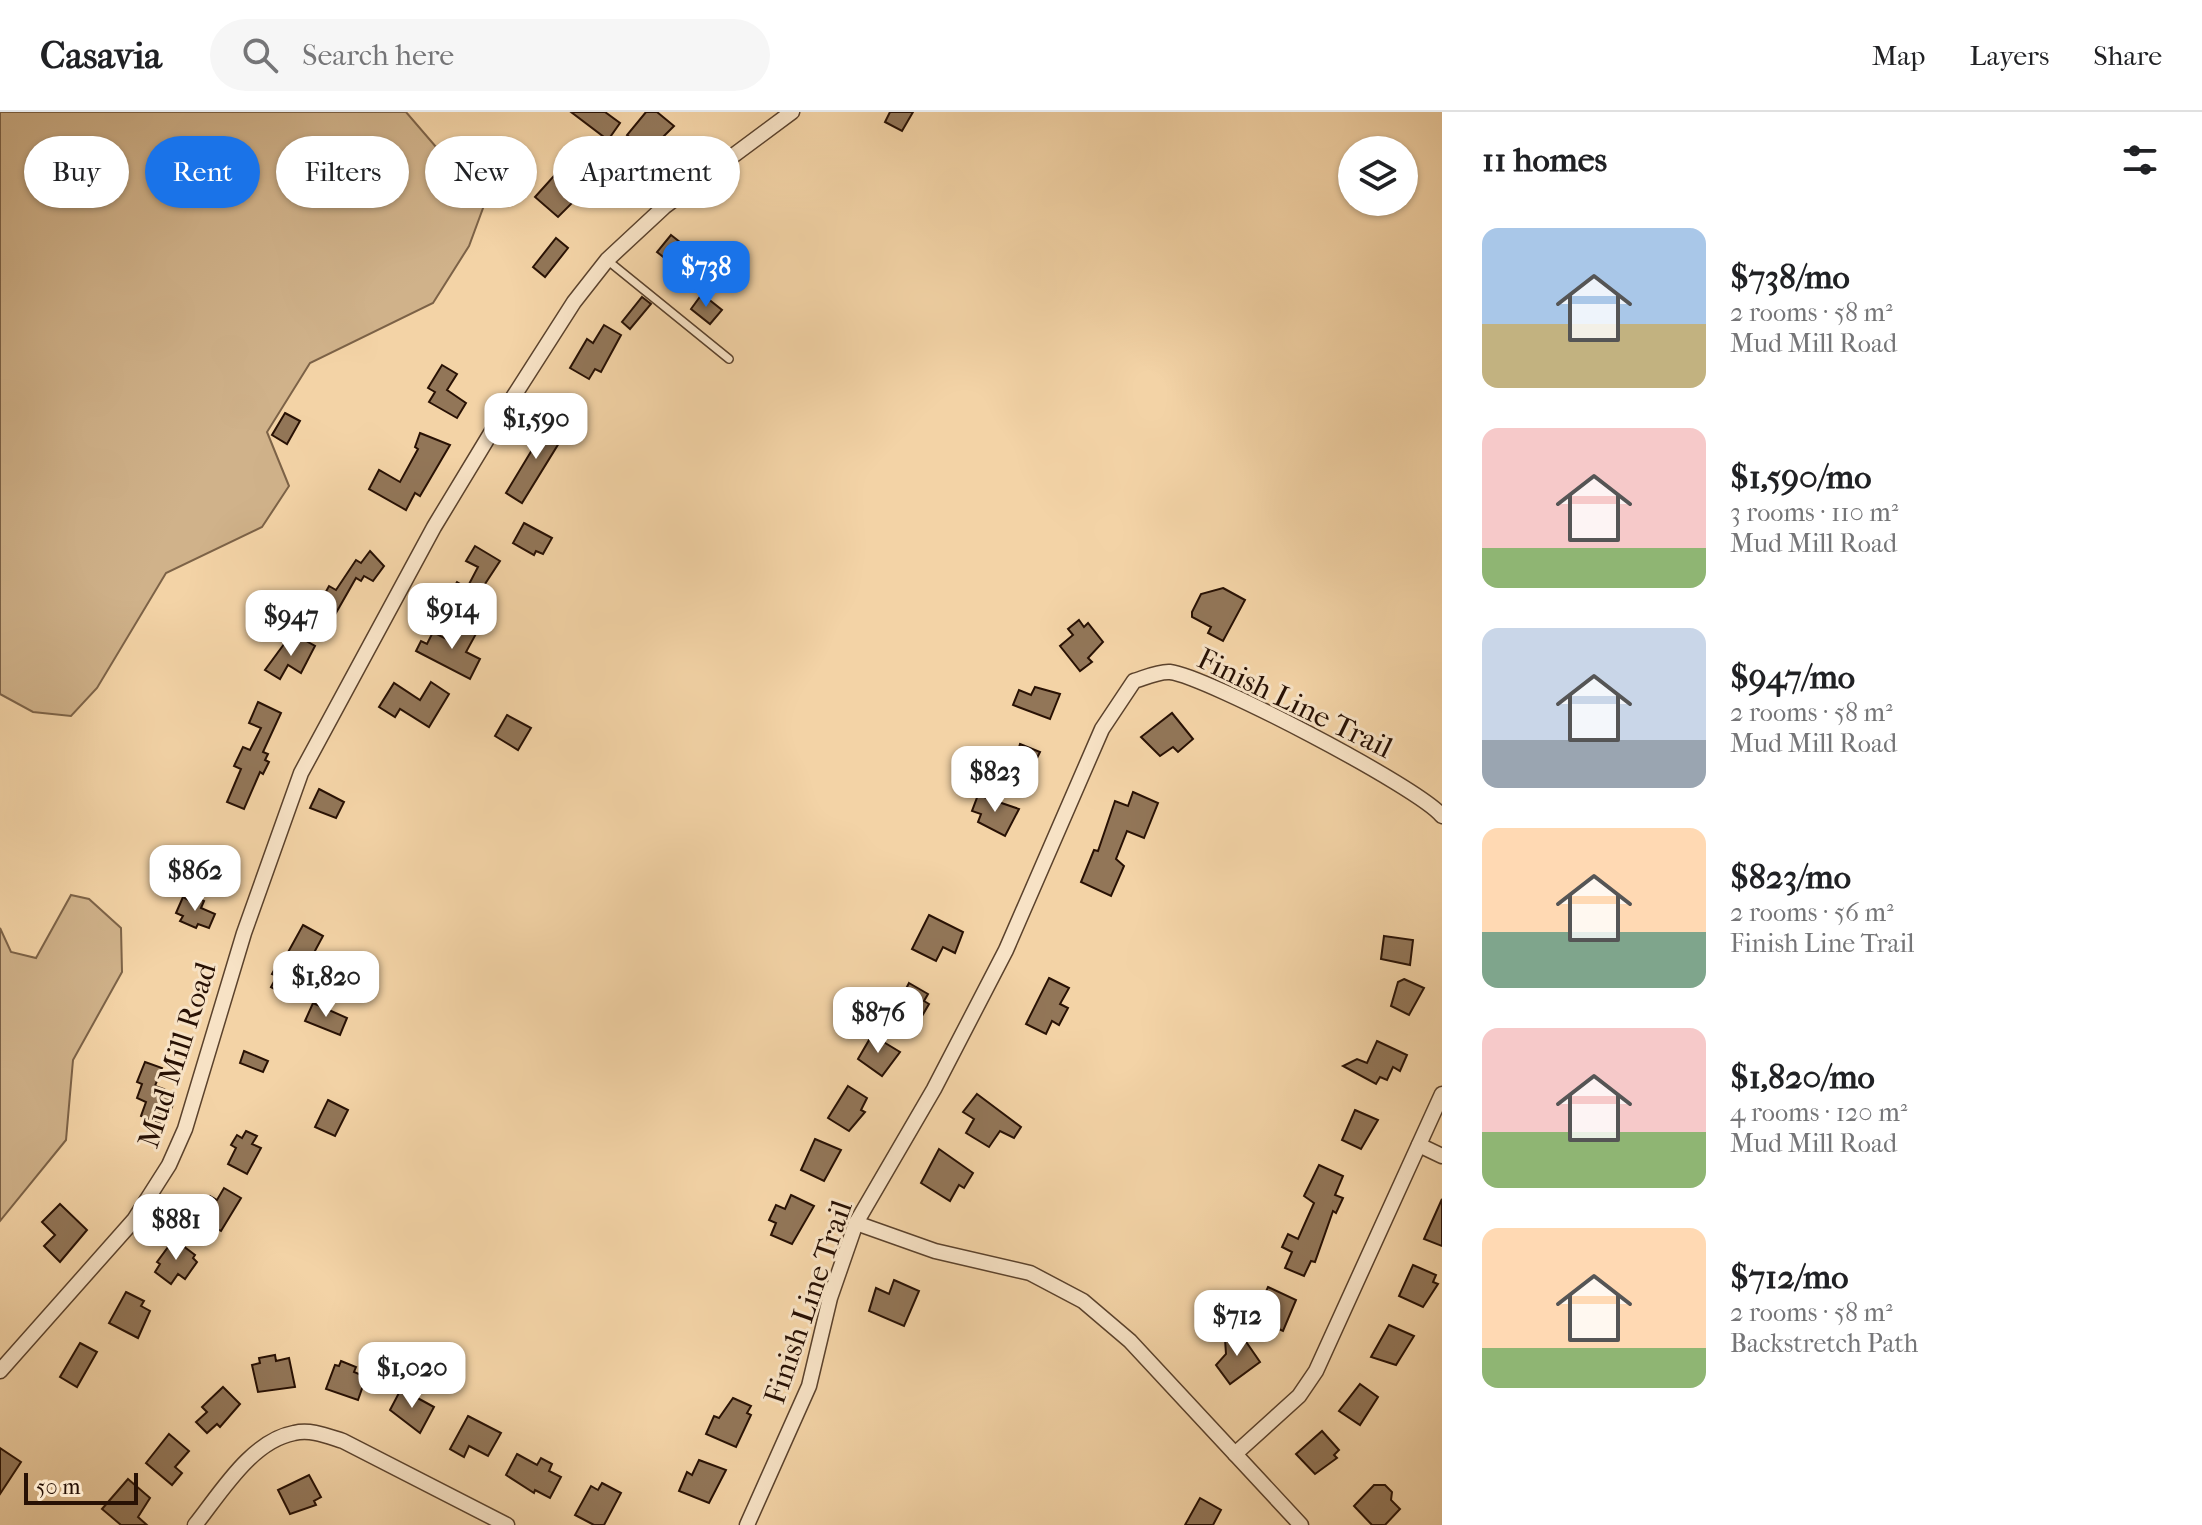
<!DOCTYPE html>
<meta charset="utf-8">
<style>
:root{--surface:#fff;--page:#f6f6f6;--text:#202124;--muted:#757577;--line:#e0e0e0;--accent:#1a73e8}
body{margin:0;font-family:"IM FELL French Canon",serif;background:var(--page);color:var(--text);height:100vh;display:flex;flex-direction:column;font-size:30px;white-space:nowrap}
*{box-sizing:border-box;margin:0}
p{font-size:26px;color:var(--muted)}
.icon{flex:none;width:44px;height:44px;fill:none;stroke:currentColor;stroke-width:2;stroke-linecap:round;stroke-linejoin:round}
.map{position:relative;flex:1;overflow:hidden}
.details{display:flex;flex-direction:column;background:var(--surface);width:760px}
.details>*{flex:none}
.hud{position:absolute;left:24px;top:24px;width:760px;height:72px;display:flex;gap:16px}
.controls{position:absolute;left:1338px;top:24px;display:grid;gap:16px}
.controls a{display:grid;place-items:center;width:80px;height:80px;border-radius:50%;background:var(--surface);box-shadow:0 2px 6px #0004;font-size:40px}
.scale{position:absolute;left:24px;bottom:20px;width:114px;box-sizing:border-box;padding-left:8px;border:4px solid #281104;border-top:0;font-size:22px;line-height:28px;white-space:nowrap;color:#281104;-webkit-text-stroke:6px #f7e2c5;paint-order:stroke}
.price{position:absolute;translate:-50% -68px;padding:0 18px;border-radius:16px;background:#fff;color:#222;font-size:26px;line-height:52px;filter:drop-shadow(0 2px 4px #0008)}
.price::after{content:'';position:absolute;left:50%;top:48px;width:24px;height:18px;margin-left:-12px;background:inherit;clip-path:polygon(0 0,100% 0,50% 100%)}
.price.current{background:var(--accent);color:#fff}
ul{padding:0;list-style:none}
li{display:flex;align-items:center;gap:24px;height:200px;padding:0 40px}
li span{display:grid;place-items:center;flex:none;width:224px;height:160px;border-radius:16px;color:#555}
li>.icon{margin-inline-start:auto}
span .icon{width:96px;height:96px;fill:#fffc;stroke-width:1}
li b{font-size:34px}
h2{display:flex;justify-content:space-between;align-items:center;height:96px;padding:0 40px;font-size:34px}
.pill{padding:0 28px;border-radius:36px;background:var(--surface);box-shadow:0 2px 6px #0004;font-size:28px;line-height:72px}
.pill.current{background:var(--accent);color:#fff}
header{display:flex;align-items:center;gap:48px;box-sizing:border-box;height:112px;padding:0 40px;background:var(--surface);border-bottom:2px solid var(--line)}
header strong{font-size:38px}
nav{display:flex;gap:44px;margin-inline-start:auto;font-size:28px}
.search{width:560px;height:72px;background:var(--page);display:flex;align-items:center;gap:20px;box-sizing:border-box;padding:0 28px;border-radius:44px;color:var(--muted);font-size:30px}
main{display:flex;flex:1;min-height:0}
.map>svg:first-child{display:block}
.green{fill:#d0b28a;stroke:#7c6247;stroke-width:2}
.building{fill:#927658;stroke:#281104;stroke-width:2}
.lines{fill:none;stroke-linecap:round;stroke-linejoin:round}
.service-casing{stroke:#5b422c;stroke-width:10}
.minor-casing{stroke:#5b422c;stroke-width:17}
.service{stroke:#f7e2c5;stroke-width:7}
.minor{stroke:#f7e2c5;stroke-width:14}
.labels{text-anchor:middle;stroke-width:6;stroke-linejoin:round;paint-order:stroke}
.street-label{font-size:30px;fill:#281104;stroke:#f7e2c5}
</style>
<header>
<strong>Casavia</strong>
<div class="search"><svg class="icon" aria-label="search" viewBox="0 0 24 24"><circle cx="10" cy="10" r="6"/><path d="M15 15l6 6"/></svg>Search here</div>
<nav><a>Map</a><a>Layers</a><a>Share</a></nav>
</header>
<main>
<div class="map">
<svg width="1442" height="1413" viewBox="0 0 1442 1413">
<rect width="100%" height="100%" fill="#f3d3a6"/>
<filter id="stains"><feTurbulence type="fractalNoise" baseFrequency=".0025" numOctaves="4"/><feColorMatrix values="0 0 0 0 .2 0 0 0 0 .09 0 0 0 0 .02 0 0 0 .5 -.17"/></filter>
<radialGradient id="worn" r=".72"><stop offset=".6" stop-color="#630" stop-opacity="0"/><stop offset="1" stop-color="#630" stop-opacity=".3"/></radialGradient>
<g class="green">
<path d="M0 0H406L461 64 486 88 469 134 433 191 310 251 267 320 289 374 262 415 166 461 97 576 71 604 33 600 0 582Z"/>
<path d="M71 783 89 787 121 816 122 860 73 948 66 1028 0 1109V816L11 840 36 846Z"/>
</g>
<g class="building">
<path d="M571 0H605L620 11 608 28Z"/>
<path d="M646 0H657L674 14 648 40 627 23Z"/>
<path d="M890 0H913L902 19 885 10Z"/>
<path d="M581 44 601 62 558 105 535 85 562 55 566 60Z"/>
<path d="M671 123 695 142 681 159 657 140Z"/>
<path d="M556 126 568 136 545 165 533 155Z"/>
<path d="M702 182 722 198 710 212 691 197Z"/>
<path d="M642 185 651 192 630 217 622 210Z"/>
<path d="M604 213 621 223 601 260 595 257 589 267 570 256 587 227 593 231Z"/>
<path d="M442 253 457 262 447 278 466 291 457 306 429 290 435 280 428 276Z"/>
<path d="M285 301 300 309 287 332 272 323Z"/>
<path d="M550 308 567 318 522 391 506 381Z"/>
<path d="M420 321 450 333 420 384 415 381 406 398 369 377 379 358 400 370 418 337 415 335Z"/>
<path d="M524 411 552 426 543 442 536 439 534 443 513 431Z"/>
<path d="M475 434 500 449 466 501 450 492 455 483 451 480 457 470 467 476 478 455 466 449Z"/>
<path d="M370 439 384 454 373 469 364 464 361 469 356 466 328 515 311 506 316 498 311 495 318 482 323 485 329 474 336 478 356 448 361 451Z"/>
<path d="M1223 476 1245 488 1223 529 1208 521 1211 515 1192 505V500L1201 482Z"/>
<path d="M1079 508 1084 515 1088 511 1103 530 1088 546 1092 550 1080 559 1060 534 1073 523 1068 517Z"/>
<path d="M460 511 477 520 466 540 480 547 470 567 416 539 421 529 427 532 433 520 450 529Z"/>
<path d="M299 525 315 534 301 561 288 553 280 567 265 558 287 528 295 533Z"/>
<path d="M431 570 449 582 429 615 400 597 395 605 379 595 394 571 420 588Z"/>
<path d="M1035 575 1060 582 1050 607 1013 593 1019 578 1031 583Z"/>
<path d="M258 590 281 601 263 640 268 642 265 648 269 650 263 662 260 660 244 697 227 690 241 657 234 654 243 635 250 638 261 616 249 611Z"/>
<path d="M1172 601 1193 627 1178 640 1173 635 1160 644 1141 625Z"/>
<path d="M507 603 531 616 518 638 495 624Z"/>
<path d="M1020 632 1040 640 1026 668 1011 662Z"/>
<path d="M319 677 344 690 336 706 310 696Z"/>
<path d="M1133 680 1158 691 1144 726 1127 719 1116 747 1124 754 1111 784 1081 770 1094 738 1098 739 1115 689 1128 694Z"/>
<path d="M978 683 1019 697 1005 724 978 710 981 702 972 699Z"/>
<path d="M192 784 204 789 201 796 215 802 209 816 198 812 196 816 180 809 183 804 176 801 183 785 190 789Z"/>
<path d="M929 803 963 820 955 841 943 835 936 849 912 837Z"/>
<path d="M303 813 323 824 295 876 290 873 285 883 271 875 277 864 272 862 278 851 281 853Z"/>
<path d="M1384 824 1413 828 1410 853 1381 847Z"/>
<path d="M1049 866 1069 876 1060 892 1068 896 1059 913 1052 909 1046 922 1026 912Z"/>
<path d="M1404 867 1424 876 1409 903 1391 894 1398 870Z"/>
<path d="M909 871 928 882 924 889 929 892 918 911 913 908 909 916 892 904Z"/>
<path d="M313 891 347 906 340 923 305 909Z"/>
<path d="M872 923 900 940 882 964 858 947Z"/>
<path d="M1377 929 1407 943 1400 959 1393 955 1387 968 1380 965 1376 972 1343 954 1357 947 1367 951Z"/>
<path d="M244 939 268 949 263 960 240 951Z"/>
<path d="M145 950 162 956 155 974 164 977 162 982 175 987 165 1013 141 1004 146 990 137 986 142 972 137 970Z"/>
<path d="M848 974 867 986 861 998 865 1000 849 1019 828 1006Z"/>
<path d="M977 982 1021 1015 1014 1026 1000 1019 989 1035 966 1021 974 1007 963 1000Z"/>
<path d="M328 988 348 998 335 1024 315 1015Z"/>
<path d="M1355 998 1378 1008 1361 1037 1342 1028Z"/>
<path d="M246 1019 257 1024 252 1032 261 1036 247 1062 228 1052 236 1036 231 1033 237 1023 242 1026Z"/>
<path d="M815 1027 841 1038 824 1069 801 1058Z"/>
<path d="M939 1037 973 1061 964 1076 959 1073 950 1089 921 1071Z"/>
<path d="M1319 1053 1343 1064 1335 1083 1343 1086 1336 1101 1333 1099 1315 1150 1311 1149 1304 1164 1285 1156 1292 1140 1282 1135 1288 1122 1298 1127 1314 1091 1304 1084Z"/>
<path d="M224 1076 241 1086 221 1119 196 1104 210 1084 217 1088Z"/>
<path d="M791 1083 814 1094 792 1132 771 1123 776 1111 769 1108 776 1093 785 1097Z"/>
<path d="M1442 1087V1134L1424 1127Z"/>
<path d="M60 1092 87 1118 60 1150 44 1134 55 1123 42 1110Z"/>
<path d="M174 1127 195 1143 193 1146 197 1150 185 1167 178 1162 171 1172 155 1160 160 1152 157 1150Z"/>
<path d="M1413 1153 1436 1163 1433 1170 1438 1172 1423 1195 1399 1184Z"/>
<path d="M894 1168 919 1179 904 1214 869 1199 876 1176 889 1182Z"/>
<path d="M1268 1175 1296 1188 1283 1219 1259 1208 1265 1195 1260 1193Z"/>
<path d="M126 1180 144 1189 141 1194 150 1199 138 1226 109 1211Z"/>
<path d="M1389 1213 1414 1224 1396 1253 1371 1245Z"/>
<path d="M1238 1218 1260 1250 1230 1272 1216 1253 1226 1242 1225 1227Z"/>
<path d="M80 1231 97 1240 77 1275 60 1265Z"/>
<path d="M275 1243 276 1249 289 1246 295 1275 258 1280 252 1253 260 1251 259 1246Z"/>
<path d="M341 1249 356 1255 354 1260 366 1265 358 1288 326 1277 335 1253 339 1254Z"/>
<path d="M1360 1272 1378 1285 1360 1313 1339 1299Z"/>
<path d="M223 1275 240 1292 220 1315 217 1312 207 1321 196 1310 207 1300 202 1295Z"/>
<path d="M401 1277 434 1295 420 1321 390 1298Z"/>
<path d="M733 1286 751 1294 747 1301 751 1303 736 1335 706 1322 714 1304 719 1306Z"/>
<path d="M468 1304 501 1321 488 1344 469 1334 464 1345 450 1337Z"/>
<path d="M1322 1319 1339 1338 1334 1343 1337 1346 1315 1362 1296 1342Z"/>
<path d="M169 1322 189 1339 175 1355 182 1361 172 1373 146 1351Z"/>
<path d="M0 1336 21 1350 0 1382Z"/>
<path d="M517 1342 537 1353 541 1346 552 1352 549 1359 561 1365 550 1386 535 1378 534 1381 506 1363Z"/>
<path d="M699 1348 726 1358 709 1391 679 1379 687 1360 692 1363Z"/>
<path d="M309 1363 321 1385 314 1389 316 1393 290 1402 278 1378Z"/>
<path d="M128 1367 150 1386 138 1405 147 1413H121L102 1397Z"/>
<path d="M602 1371 621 1381 604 1413H594L575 1403 591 1374 598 1378Z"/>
<path d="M1374 1373H1385L1392 1380 1391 1388 1400 1397 1385 1413H1372L1354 1394Z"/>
<path d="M1200 1386 1221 1398 1213 1413H1185Z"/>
</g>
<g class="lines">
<g class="service-casing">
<path id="service" d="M607 148 729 247"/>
</g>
<g class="minor-casing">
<g id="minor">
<path d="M1419 1033 1442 1044"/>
<path d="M856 1111 935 1139 1030 1161 1083 1189 1130 1229 1301 1413"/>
<path d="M0 1259 134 1108 169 1053 185 1017 244 821 301 661 434 415 503 301 574 190 607 148 664 95 792 0"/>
<path d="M1235 1342 1299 1284 1316 1259 1442 982"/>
<path d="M195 1413C220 1382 251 1329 294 1321 311 1317 327 1324 343 1329L507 1413"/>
<path d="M747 1413 809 1274 830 1186 856 1111 934 977 1006 838 1102 617 1134 569C1144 566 1159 559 1170 560 1206 564 1420 676 1442 704"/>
</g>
</g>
<use href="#service" class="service"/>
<use href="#minor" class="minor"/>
</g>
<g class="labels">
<g class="street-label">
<text transform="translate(1295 591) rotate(26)" y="10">Finish Line Trail</text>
<text transform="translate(177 943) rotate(-72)" y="10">Mud Mill Road</text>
<text transform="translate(808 1190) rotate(-71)" y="10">Finish Line Trail</text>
</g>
</g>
<rect width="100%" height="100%" filter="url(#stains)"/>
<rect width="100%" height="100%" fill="url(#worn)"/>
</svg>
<div class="controls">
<a><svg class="icon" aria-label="layers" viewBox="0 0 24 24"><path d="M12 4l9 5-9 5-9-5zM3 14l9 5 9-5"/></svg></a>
</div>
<div class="scale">50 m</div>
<b class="price current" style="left:706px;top:197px">$738</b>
<b class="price" style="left:536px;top:349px">$1,590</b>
<b class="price" style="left:452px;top:539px">$914</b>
<b class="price" style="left:291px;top:546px">$947</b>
<b class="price" style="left:995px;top:702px">$823</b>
<b class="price" style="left:195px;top:801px">$862</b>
<b class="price" style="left:326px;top:907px">$1,820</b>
<b class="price" style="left:878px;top:943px">$876</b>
<b class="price" style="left:176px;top:1150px">$881</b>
<b class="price" style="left:1237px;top:1246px">$712</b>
<b class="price" style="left:412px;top:1298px">$1,020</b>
<div class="hud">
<a class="pill">Buy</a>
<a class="pill current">Rent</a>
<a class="pill">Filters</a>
<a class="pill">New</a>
<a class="pill">Apartment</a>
</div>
</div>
<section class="details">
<h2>11 homes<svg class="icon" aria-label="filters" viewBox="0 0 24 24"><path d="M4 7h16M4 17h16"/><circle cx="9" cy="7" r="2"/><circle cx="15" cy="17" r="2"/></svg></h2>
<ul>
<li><span style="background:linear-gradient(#a9c7e8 60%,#c2b280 0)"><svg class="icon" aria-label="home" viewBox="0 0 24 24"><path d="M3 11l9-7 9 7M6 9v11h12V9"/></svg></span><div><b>$738/mo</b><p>2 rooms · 58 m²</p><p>Mud Mill Road</p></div></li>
<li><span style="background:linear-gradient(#f6c9c9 75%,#8fb573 0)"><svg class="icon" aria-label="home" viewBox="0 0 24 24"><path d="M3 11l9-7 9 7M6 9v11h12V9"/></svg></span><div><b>$1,590/mo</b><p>3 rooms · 110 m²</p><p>Mud Mill Road</p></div></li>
<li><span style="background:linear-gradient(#c9d6e8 70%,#9aa5b1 0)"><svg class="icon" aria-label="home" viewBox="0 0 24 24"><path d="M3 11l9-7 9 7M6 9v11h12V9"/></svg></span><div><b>$947/mo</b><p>2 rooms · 58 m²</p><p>Mud Mill Road</p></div></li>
<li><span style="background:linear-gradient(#ffd9b3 65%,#7fa58c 0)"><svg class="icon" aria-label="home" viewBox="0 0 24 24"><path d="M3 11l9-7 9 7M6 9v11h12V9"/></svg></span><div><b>$823/mo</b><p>2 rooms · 56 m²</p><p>Finish Line Trail</p></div></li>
<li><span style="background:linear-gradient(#f6c9c9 65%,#8fb573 0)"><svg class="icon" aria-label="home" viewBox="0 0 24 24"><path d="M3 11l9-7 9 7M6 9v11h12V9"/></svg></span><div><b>$1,820/mo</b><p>4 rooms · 120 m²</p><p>Mud Mill Road</p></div></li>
<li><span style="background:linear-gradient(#ffd9b3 75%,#8fb573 0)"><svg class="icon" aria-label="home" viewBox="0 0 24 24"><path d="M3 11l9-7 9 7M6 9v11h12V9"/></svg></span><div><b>$712/mo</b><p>2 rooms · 58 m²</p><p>Backstretch Path</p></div></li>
</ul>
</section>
</main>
